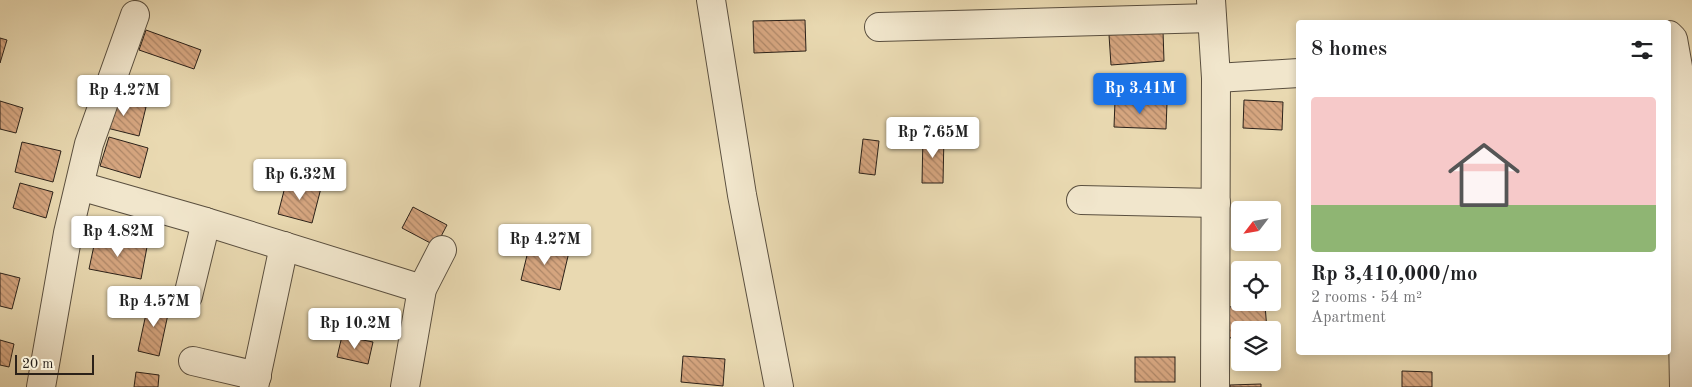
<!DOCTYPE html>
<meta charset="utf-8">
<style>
:root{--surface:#fff;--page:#f6f6f6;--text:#202124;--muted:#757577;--line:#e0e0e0;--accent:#1a73e8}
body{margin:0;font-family:"Old Standard TT",serif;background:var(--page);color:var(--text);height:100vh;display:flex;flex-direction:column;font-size:19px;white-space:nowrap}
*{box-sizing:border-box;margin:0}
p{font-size:16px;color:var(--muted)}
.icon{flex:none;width:28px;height:28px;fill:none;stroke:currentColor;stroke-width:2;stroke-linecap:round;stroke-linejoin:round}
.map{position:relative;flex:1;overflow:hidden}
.sheet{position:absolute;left:1296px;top:20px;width:375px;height:335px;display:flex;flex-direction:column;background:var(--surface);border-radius:5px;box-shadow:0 2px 8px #0003}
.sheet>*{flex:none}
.needle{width:32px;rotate:239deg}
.fabs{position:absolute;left:1231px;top:201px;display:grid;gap:10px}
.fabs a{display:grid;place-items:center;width:50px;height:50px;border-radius:5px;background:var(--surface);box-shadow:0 2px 8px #0003;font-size:25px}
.scale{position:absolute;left:15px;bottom:12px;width:79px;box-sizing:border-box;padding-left:5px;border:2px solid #2b2119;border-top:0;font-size:14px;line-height:18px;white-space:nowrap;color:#2b2119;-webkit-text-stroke:4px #f1e6cc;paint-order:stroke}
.price{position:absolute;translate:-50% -42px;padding:0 11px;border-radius:5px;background:#fff;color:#222;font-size:16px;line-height:32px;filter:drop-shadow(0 1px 2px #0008)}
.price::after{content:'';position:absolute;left:50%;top:30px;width:15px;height:11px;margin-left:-8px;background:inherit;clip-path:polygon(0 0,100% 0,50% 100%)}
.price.selected{background:var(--accent);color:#fff}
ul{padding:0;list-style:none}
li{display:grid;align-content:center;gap:10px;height:265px;padding:0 15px}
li+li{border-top:1px solid var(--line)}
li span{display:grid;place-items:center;height:155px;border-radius:5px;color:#555}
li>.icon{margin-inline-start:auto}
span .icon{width:90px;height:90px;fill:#fffc;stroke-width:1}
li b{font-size:21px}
h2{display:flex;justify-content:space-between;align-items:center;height:60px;padding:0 15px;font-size:21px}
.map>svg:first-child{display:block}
.building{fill:url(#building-back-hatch);stroke:#2b2119}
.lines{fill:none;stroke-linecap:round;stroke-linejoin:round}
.minor-casing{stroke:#5a4f3f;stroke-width:30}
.minor{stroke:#f1e6cc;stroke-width:28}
</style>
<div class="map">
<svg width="1692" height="387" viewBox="0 0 1692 387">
<defs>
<pattern id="building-back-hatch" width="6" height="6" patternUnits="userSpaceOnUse" patternTransform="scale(1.25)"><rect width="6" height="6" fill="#d5a57f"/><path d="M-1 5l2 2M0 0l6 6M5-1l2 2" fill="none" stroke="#ad8667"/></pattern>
</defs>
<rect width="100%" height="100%" fill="#e9d9b1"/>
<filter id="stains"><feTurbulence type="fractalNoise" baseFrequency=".004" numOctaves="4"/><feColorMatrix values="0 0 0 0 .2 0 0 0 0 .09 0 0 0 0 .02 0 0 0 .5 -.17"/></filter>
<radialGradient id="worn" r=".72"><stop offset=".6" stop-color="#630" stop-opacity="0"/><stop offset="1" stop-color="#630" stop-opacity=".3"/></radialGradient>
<g class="building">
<path d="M805 20 806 51 754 53 753 21Z"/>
<path d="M146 30 201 50 194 69 139 50Z"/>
<path d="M1163 31 1164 61 1111 65 1109 35Z"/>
<path d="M0 38 7 40 0 63Z"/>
<path d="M110 98 146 107 139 136 103 127Z"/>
<path d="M1244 100 1283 102 1282 130 1243 128Z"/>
<path d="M0 101 23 108 16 133 0 129Z"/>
<path d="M1115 101 1167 103 1166 129 1114 127Z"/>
<path d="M923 134 944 135 943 183H922Z"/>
<path d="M109 137 148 148 140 178 100 166Z"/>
<path d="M863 139 879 141 875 175 859 173Z"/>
<path d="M22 142 61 151 53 182 15 172Z"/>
<path d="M287 179 321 188 312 223 278 214Z"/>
<path d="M20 183 53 192 46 218 13 208Z"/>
<path d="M413 207 447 225 436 246 402 228Z"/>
<path d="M96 236 147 247 141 279 89 269Z"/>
<path d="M530 243 569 252 560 290 521 280Z"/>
<path d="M0 273 20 278 12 309 0 306Z"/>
<path d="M149 300 170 305 159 356 138 351Z"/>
<path d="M1265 305 1267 330H1240V337L1229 338 1227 307Z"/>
<path d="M342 336 373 342 368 364 337 357Z"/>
<path d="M0 340 14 344 9 367 0 365Z"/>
<path d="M683 356 725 359 723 386 681 382Z"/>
<rect x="1135" y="357" width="40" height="25"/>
<path d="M1402 371 1432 372V387H1402Z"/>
<path d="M136 372 159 375 158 387H134Z"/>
<path d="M1261 384V387H1230V385Z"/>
</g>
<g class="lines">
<g class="minor-casing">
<g id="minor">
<path d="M711 0 742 195 779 387"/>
<path d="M1211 0 1216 78 1215 387"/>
<path d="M879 27 1212 18"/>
<path d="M1669 35 1673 39 1678 67 1684 387"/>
<path d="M1216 78 1299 73"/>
<path d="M80 186 206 222 422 289"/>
<path d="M1081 200 1216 203"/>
<path d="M188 296 206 222"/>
<path d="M193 361 257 376"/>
<path d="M41 387 68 233 89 144 135 15"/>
<path d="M254 387 284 246"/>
<path d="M405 387 422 289 442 250"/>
</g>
</g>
<use href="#minor" class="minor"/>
</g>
<rect width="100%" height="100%" filter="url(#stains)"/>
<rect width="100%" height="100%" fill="url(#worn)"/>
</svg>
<div class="fabs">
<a><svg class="needle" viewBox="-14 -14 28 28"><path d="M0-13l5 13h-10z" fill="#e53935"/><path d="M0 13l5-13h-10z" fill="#757577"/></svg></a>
<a><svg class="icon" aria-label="locate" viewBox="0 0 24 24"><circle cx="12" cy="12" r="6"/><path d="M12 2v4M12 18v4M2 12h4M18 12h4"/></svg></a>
<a><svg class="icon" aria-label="layers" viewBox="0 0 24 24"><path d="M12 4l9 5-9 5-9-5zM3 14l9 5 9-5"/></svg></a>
</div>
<div class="scale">20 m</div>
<b class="price selected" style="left:1140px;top:115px">Rp 3.41M</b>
<b class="price" style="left:124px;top:117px">Rp 4.27M</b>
<b class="price" style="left:933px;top:159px">Rp 7.65M</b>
<b class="price" style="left:300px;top:201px">Rp 6.32M</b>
<b class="price" style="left:118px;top:258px">Rp 4.82M</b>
<b class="price" style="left:545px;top:266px">Rp 4.27M</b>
<b class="price" style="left:154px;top:328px">Rp 4.57M</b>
<b class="price" style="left:355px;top:350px">Rp 10.2M</b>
<section class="sheet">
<h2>8 homes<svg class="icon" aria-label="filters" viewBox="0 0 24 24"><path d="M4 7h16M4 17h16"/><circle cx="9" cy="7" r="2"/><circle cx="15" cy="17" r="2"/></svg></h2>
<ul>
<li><span style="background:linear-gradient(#f6c9c9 70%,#8fb573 0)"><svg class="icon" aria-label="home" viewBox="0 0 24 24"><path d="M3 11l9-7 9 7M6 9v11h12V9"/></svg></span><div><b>Rp 3,410,000/mo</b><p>2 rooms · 54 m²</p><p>Apartment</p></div></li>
</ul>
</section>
</div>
